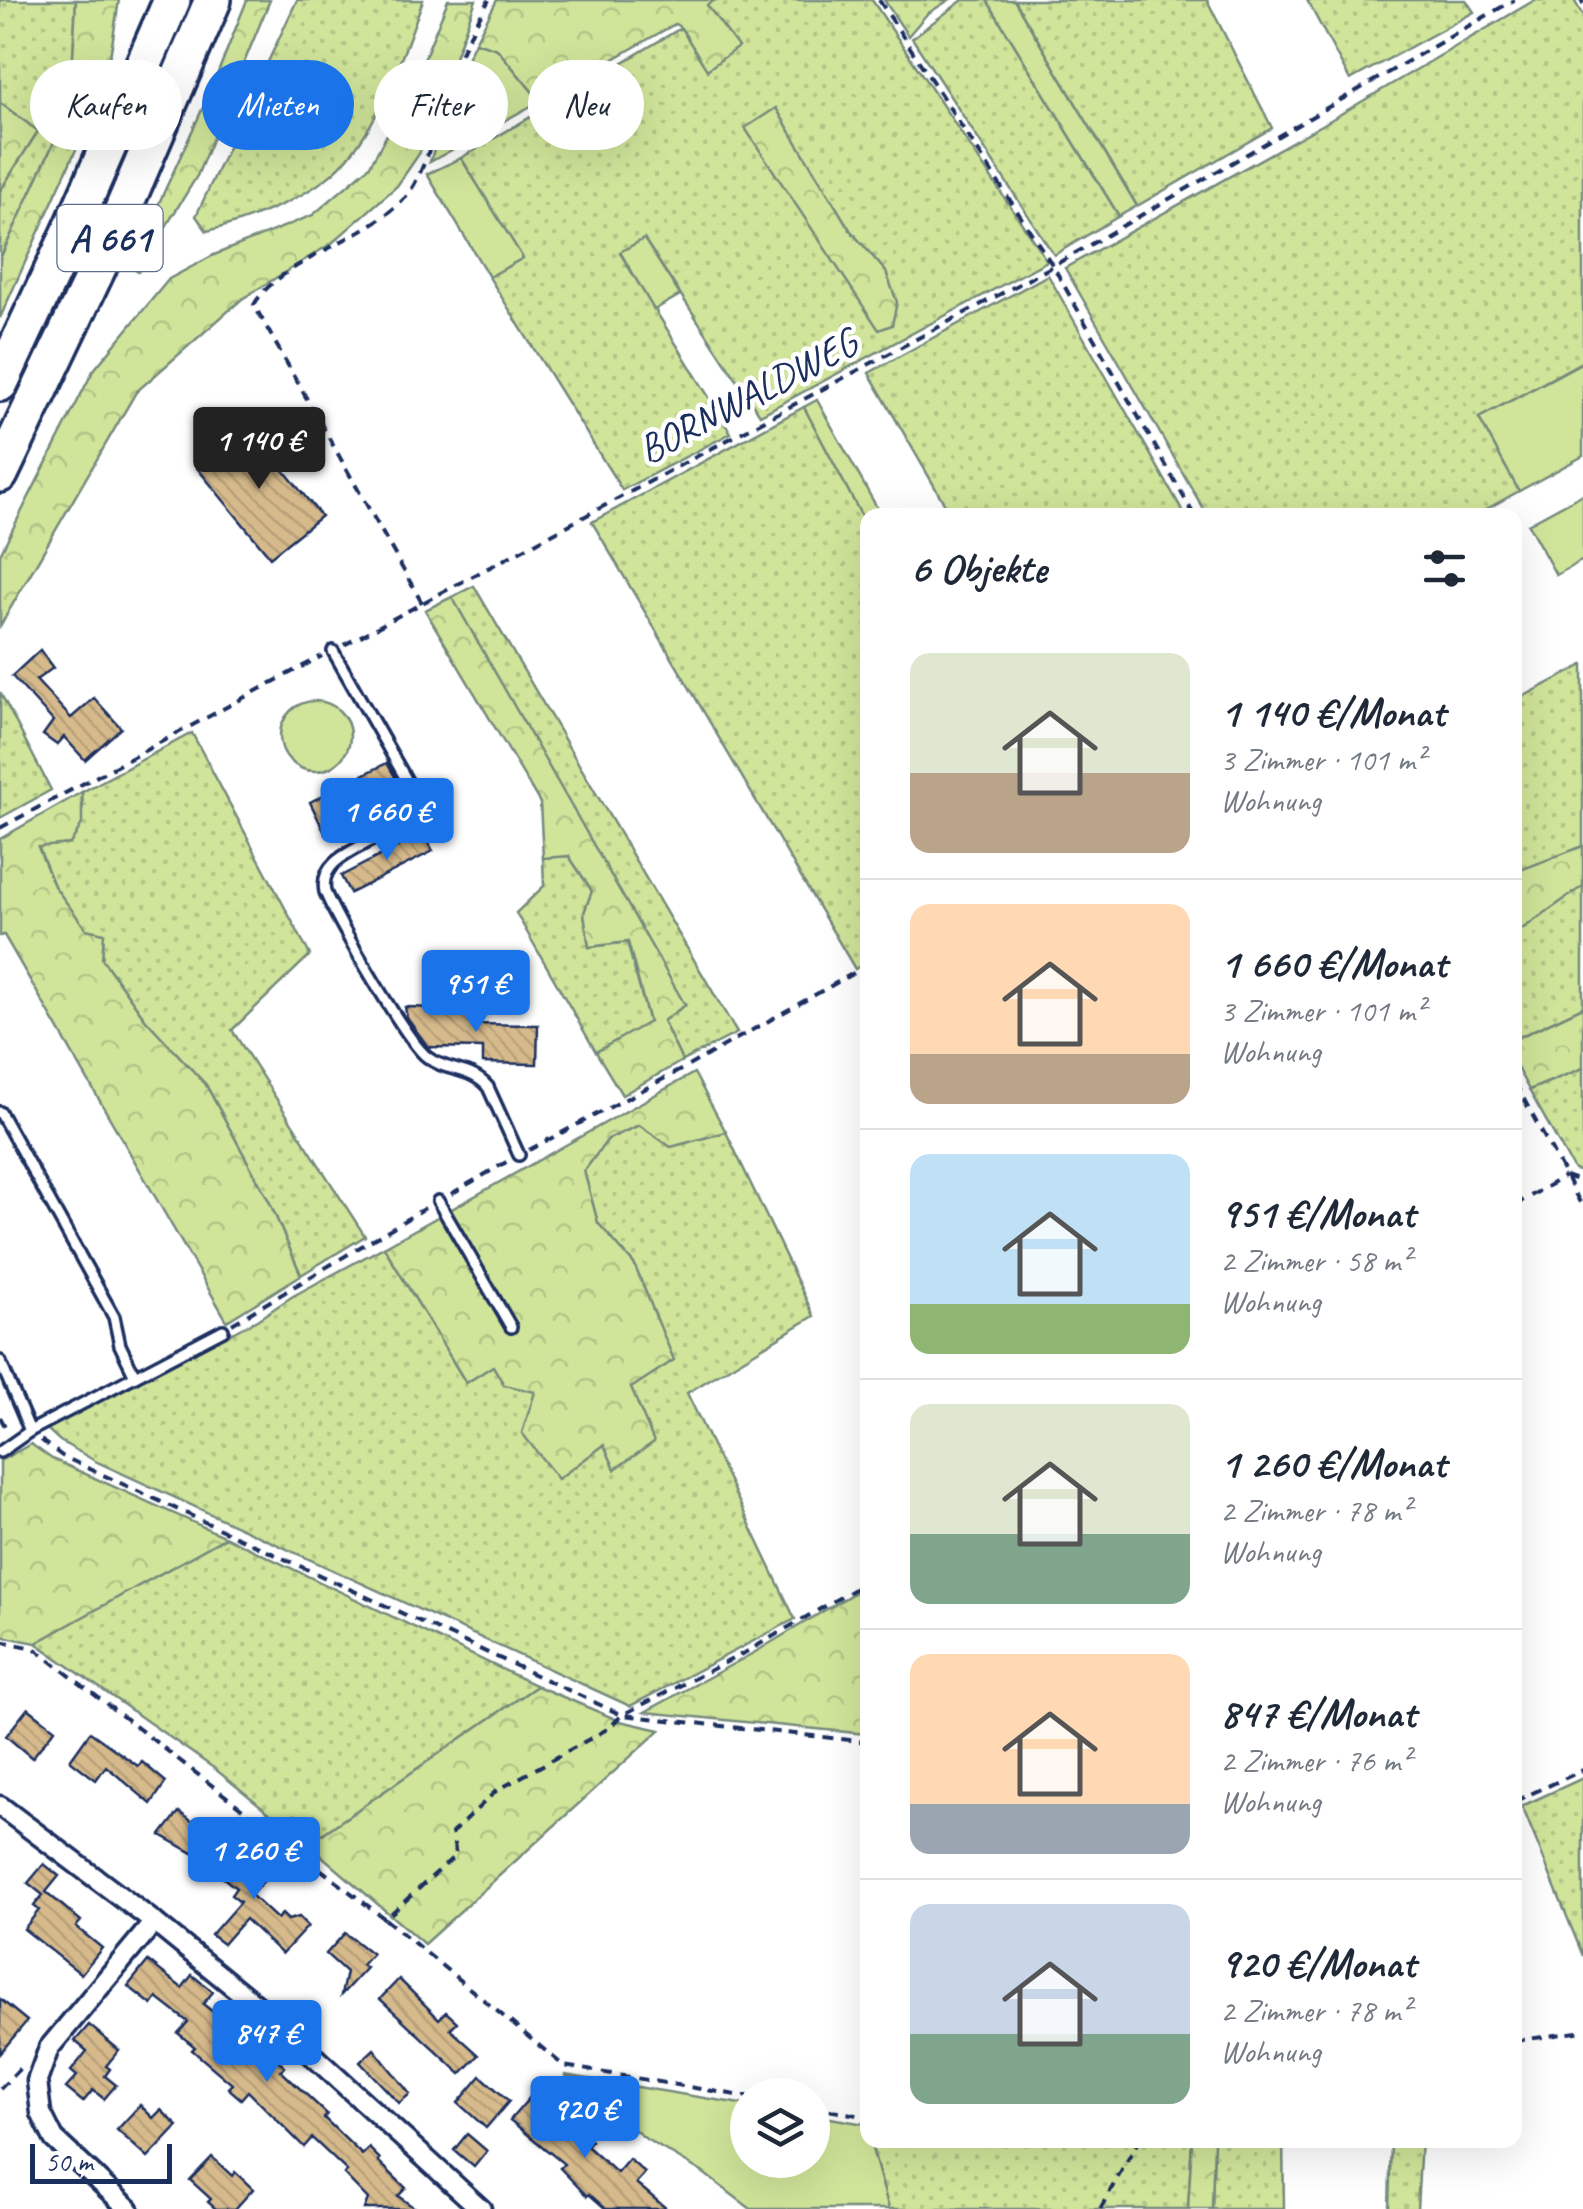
<!DOCTYPE html>
<html lang="de">
<meta charset="utf-8">
<style>
:root{--surface:#fff;--page:#f6f6f7;--text:#1f2937;--muted:#747a83;--line:#e0e1e3;--accent:#1a73e8}
body{margin:0;font-family:Caveat,sans-serif;background:var(--page);color:var(--text);height:100vh;display:flex;flex-direction:column;font-size:38px;white-space:nowrap}
*{box-sizing:border-box;margin:0}
p{font-size:32px;color:var(--muted)}
.icon{flex:none;width:55px;height:55px;fill:none;stroke:currentColor;stroke-width:2;stroke-linecap:round;stroke-linejoin:round}
.map{position:relative;flex:1;overflow:hidden}
.drawer{position:absolute;left:860px;top:508px;width:662px;height:1640px;display:flex;flex-direction:column;background:var(--surface);border-radius:20px;box-shadow:0 10px 40px #0002}
.drawer>*{flex:none}
.banner{position:absolute;left:30px;top:60px;width:680px;height:90px;display:flex;gap:20px}
.tools{position:absolute;left:730px;top:2078px;display:grid;gap:20px}
.tools a{display:grid;place-items:center;width:100px;height:100px;border-radius:50%;background:var(--surface);box-shadow:0 10px 40px #0002;font-size:50px}
.scale{position:absolute;left:30px;bottom:25px;width:142px;box-sizing:border-box;padding-left:10px;border:5px solid #1b2f5e;border-top:0;font-size:28px;line-height:35px;white-space:nowrap;color:#1b2f5e;-webkit-text-stroke:8px #fff;paint-order:stroke}
.price{position:absolute;translate:-50% -85px;padding:0 22px;border-radius:10px;background:var(--accent);color:#fff;font-size:32px;line-height:65px;filter:drop-shadow(0 2px 5px #0008)}
.price::after{content:'';position:absolute;left:50%;top:60px;width:30px;height:22px;margin-left:-15px;background:inherit;clip-path:polygon(0 0,100% 0,50% 100%)}
.price.selected{background:#222;color:#fff}
ul{padding:0;list-style:none}
li{display:flex;align-items:center;gap:30px;height:250px;padding:0 50px}
li+li{border-top:2px solid var(--line)}
li span{display:grid;place-items:center;flex:none;width:280px;height:200px;border-radius:20px;color:#555}
li>.icon{margin-inline-start:auto}
span .icon{width:120px;height:120px;fill:#fffc;stroke-width:1}
li b{font-size:42px}
h2{display:flex;justify-content:space-between;align-items:center;height:120px;padding:0 50px;font-size:42px}
.tag{padding:0 35px;border-radius:45px;background:var(--surface);box-shadow:0 10px 40px #0002;font-size:35px;line-height:90px}
.tag.selected{background:var(--accent);color:#fff}
.map>svg:first-child{display:block}
.grass{fill:url(#grass-dots);stroke:#768a7c;stroke-width:2.5;fill-rule:evenodd}
.forest{fill:url(#forest-crowns);stroke:#768a7c;stroke-width:2.5}
.green{fill:#d0e59a;stroke:#768a7c;stroke-width:2.5}
.building{fill:url(#building-back-hatch);stroke:#1b2f5e;stroke-width:2.5}
.lines{fill:none;stroke-linecap:round;stroke-linejoin:round}
.service-casing{stroke:#1b2f5e;stroke-width:16}
.minor-casing{stroke:#1b2f5e;stroke-width:25}
.motorway-casing{stroke:#1b2f5e;stroke-width:42}
.path{stroke:#1b2f5e;stroke-width:4;stroke-dasharray:10 8;stroke-linecap:butt}
.service{stroke:#fff;stroke-width:9}
.minor{stroke:#fff;stroke-width:18}
.motorway{stroke:#fff;stroke-width:35}
.labels{text-anchor:middle;stroke-width:9;stroke-linejoin:round;paint-order:stroke}
.shield{fill:#fff;stroke:#5f6d8e;stroke-width:2.5}
.shield-label{font-size:38px;font-weight:bold;fill:#1b2f5e}
.street-label{font-size:40px;fill:#1b2f5e;stroke:#fff}
</style>
<div class="map">
<svg width="1583" height="2209" viewBox="0 0 1583 2209">
<defs>
<pattern id="grass-dots" width="8" height="8" patternUnits="userSpaceOnUse" patternTransform="scale(2.5)"><rect width="8" height="8" fill="#d0e59a"/><path d="M2 2h.1M6 6h.1" fill="none" stroke="#b2c587" stroke-width="1.8" stroke-linecap="round"/></pattern>
<pattern id="forest-crowns" width="20" height="18" patternUnits="userSpaceOnUse" patternTransform="scale(2.5)"><rect width="20" height="18" fill="#d0e59a"/><path d="M2 6a3 3 0 1 1 6 0M12 15a3 3 0 1 1 6 0" fill="none" stroke="#b2c587"/></pattern>
<pattern id="building-back-hatch" width="6" height="6" patternUnits="userSpaceOnUse" patternTransform="scale(2.5)"><rect width="6" height="6" fill="#d6ba8b"/><path d="M-1 5l2 2M0 0l6 6M5-1l2 2" fill="none" stroke="#b7a07a"/></pattern>
</defs>
<rect width="100%" height="100%" fill="#fff"/>
<filter id="ink" filterUnits="userSpaceOnUse"><feTurbulence type="fractalNoise" baseFrequency=".01" numOctaves="2"/><feDisplacementMap in="SourceGraphic" scale="20" xChannelSelector="R" yChannelSelector="G"/><feConvolveMatrix kernelMatrix="1 2 1 2 8 2 1 2 1" color-interpolation-filters="sRGB"/></filter>
<g filter="url(#ink)">
<g class="grass">
<path d="M0 0H76L71 95 55 140 0 259V191L38 131 0 103Z"/>
<path d="M297 0H423C403 54 383 117 345 161 315 196 251 220 207 231L196 216Z"/>
<path d="M715 0H872L1047 261 760 415 644 239 620 253 731 433 622 490 489 277 522 258 461 158 681 28 707 69V5ZM775 109 850 230 886 272 746 128Z"/>
<path d="M884 0H949L927 14 908 36Z"/>
<path d="M963 0H987L1119 216 1054 255 912 38Z"/>
<path d="M1014 0H1207L1272 128 1137 206Z"/>
<path d="M1307 0H1466L1474 12 1350 80Z"/>
<path d="M1535 0H1574L1583 16V361L1479 418 1519 491 1476 515H1207L1065 268 1322 125Z"/>
<path d="M1048 275 1185 515H951L869 373Z"/>
<path d="M804 407 867 526 868 961 855 969 592 522Z"/>
<path d="M474 586 737 1033 682 1061 663 1021 684 1006 452 597Z"/>
<path d="M1583 665V1007L1515 1039V701Z"/>
<path d="M0 692 51 790 0 818Z"/>
<path d="M192 733 310 955 232 1030 365 1236 301 1275 269 1201 206 1085 145 1019 102 959 104 933 86 930 54 886 38 846 70 844 83 806 82 792Z"/>
<path d="M569 856 592 891 584 913 589 947 627 942 649 1023 596 1052 516 913 544 886 543 858Z"/>
<path d="M1583 1068V1172L1574 1170 1529 1090Z"/>
<path d="M639 1125 671 1147 726 1132 814 1316 687 1393 795 1619 630 1706 97 1462 60 1441 47 1429 257 1320 293 1296 384 1247 466 1383 494 1365 535 1392 558 1478 605 1444 615 1468 631 1388 634 1264 598 1223 584 1171 608 1139Z"/>
<path d="M226 1537 537 1686 308 1844 215 1769 36 1643Z"/>
<path d="M1583 1778V1956L1522 1806Z"/>
<path d="M870 2140H1192L1188 2209H889Z"/>
<path d="M1214 2140H1283L1284 2209H1212Z"/>
<path d="M1391 2140H1421L1417 2209H1389Z"/>
</g>
<g class="forest">
<path d="M76 0H119L106 83 0 318V259L55 140 71 95Z"/>
<path d="M247 0H270L197 176 138 272 130 266 211 90Z"/>
<path d="M448 0H476L419 154 397 186 332 243 242 299 136 392 0 626V554L93 371 169 279 214 255 313 215 369 167 411 91Z"/>
<path d="M497 0H715L707 5 738 47 707 70 681 28 675 24 540 101 497 49 475 42Z"/>
<path d="M0 103 38 131 0 191Z"/>
<path d="M776 108 850 230 886 272 897 302 892 325 879 330 745 128Z"/>
<path d="M452 597 685 1005 663 1021 682 1061 622 1095 596 1052 649 1022 628 942 589 947 584 913 592 891 569 856 543 858 540 803 425 610Z"/>
<path d="M82 792V824L70 844 38 847 54 886 86 929 104 933 102 959 145 1019 206 1085 269 1201 301 1275 227 1321 4 935 0 936V839Z"/>
<path d="M1583 846V886L1515 934V872Z"/>
<path d="M1583 1007V1068L1529 1090 1515 1064V1039Z"/>
<path d="M694 1073 726 1132 671 1147 639 1125 608 1139 584 1171 598 1223 634 1264 674 1360 631 1388 654 1442 615 1469 604 1445 558 1479 522 1433 535 1392 504 1385 493 1366 466 1383 384 1247Z"/>
<path d="M31 1444 52 1459 226 1537 36 1643 0 1636V1461Z"/>
<path d="M867 1585V1734L645 1712 757 1651Z"/>
<path d="M537 1686 620 1721 660 1730 424 1944 308 1844Z"/>
<path d="M1192 2140H1214L1212 2209H1188Z"/>
</g>
<g class="green">
<path d="M987 0H1014L1137 206 1119 216Z"/>
<path d="M475 42 497 49 540 101 430 162 456 81Z"/>
<path d="M461 158 523 258 489 277 427 174Z"/>
<path d="M644 239 680 295 654 310 620 252Z"/>
<path d="M1583 362V456L1519 491 1479 418Z"/>
<path d="M817 400 881 515H868L867 526 804 407Z"/>
<path d="M1583 494V560L1556 575 1528 524Z"/>
<circle cx="315" cy="736" r="35"/>
<path d="M565 2075 747 2105 748 2160H812L813 2115 865 2124 889 2209H751L702 2172 646 2139Z"/>
</g>
<g class="building">
<path d="M248 426 321 516 270 557 197 468Z"/>
<path d="M40 650 53 668 36 680 71 718 94 698 121 728 85 760 64 737 57 745 43 735 53 721 12 676Z"/>
<path d="M387 763 403 790 324 831 310 802Z"/>
<path d="M424 833 433 851 350 893 341 876Z"/>
<path d="M405 1007 472 1009V1024L538 1025 537 1064 483 1063V1048L428 1047 407 1018Z"/>
<path d="M28 1708 55 1729 32 1758 6 1736Z"/>
<path d="M90 1732 138 1766 142 1762 166 1782 151 1804 106 1766 96 1780 70 1760Z"/>
<path d="M179 1812 208 1833 193 1853 161 1835Z"/>
<path d="M245 1839 261 1853 252 1863 267 1877 251 1895 277 1919 282 1914 288 1920 299 1917 308 1926 282 1954 245 1919 223 1944 211 1935 240 1902 231 1895 236 1888 216 1872Z"/>
<path d="M44 1864 59 1876 46 1892 81 1921 76 1927 102 1948 81 1974 24 1929 39 1910 34 1906 43 1895 28 1883Z"/>
<path d="M345 1933 372 1954 362 1965 366 1968 341 1995 346 1972 326 1954Z"/>
<path d="M148 1961 182 1988 192 1975 213 1992 203 2004 228 2024 223 2030 258 2059 263 2055 270 2061 275 2057 285 2067 281 2071 327 2114 324 2118 362 2155 369 2148 380 2159 378 2161 406 2188 398 2196 416 2209H364L368 2199 344 2174 347 2171 312 2138 304 2147 248 2091 241 2099 228 2088 232 2084 192 2050 195 2047 178 2033 188 2022 157 1998 152 2005 128 1986Z"/>
<path d="M399 1979 439 2019 446 2012 457 2022 450 2029 479 2055 461 2074 380 1999Z"/>
<path d="M0 1999 27 2021 0 2053Z"/>
<path d="M89 2025 119 2050 106 2066 110 2069 105 2076 116 2085 104 2099 93 2090 83 2102 66 2088 77 2076 71 2071 87 2051 75 2041Z"/>
<path d="M374 2049 410 2094 399 2103 360 2062Z"/>
<path d="M481 2076 509 2101 486 2128 458 2103Z"/>
<path d="M531 2096 577 2135 580 2131 591 2141 587 2146 617 2173 629 2159 645 2173 636 2183 667 2209H606L589 2194 587 2196 560 2168 564 2164 510 2120Z"/>
<path d="M140 2105 153 2118 161 2110 178 2126 148 2158 117 2130Z"/>
<path d="M467 2134 487 2151 474 2167 454 2150Z"/>
<path d="M212 2157 232 2176 235 2172 253 2189 235 2209H216L208 2202 211 2199 190 2180Z"/>
</g>
<g class="lines">
<g class="service-casing">
<g id="service">
<path d="M333 651 415 795C409 846 315 843 325 892 337 920 406 1041 427 1057 446 1072 471 1067 488 1087L519 1155"/>
<path d="M0 1112 114 1317 120 1345 135 1376"/>
<path d="M438 1201 511 1327"/>
<path d="M0 1361 30 1431"/>
<path d="M0 1452 30 1431 223 1330"/>
</g>
</g>
<g class="minor-casing">
<g id="minor">
<path d="M0 1806 154 1922 266 2013 481 2209"/>
<path d="M129 2209 54 2139 41 2113 37 2081 49 2048 154 1922"/>
</g>
</g>
<g class="motorway-casing">
<g id="motorway">
<path d="M0 383 71 231 172 0"/>
<path d="M0 474 101 261 213 0"/>
</g>
</g>
<g class="path">
<path d="M879 0 1053 266 1194 515"/>
<path d="M1581 0 1583 4"/>
<path d="M422 603 254 305C276 263 366 239 404 199 428 174 445 91 460 55 468 36 479 18 489 0"/>
<path d="M344 645 1053 266 1514 0"/>
<path d="M0 828 322 656"/>
<path d="M1515 1083 1583 1208"/>
<path d="M529 1150 690 1065 868 965"/>
<path d="M1565 1176 1583 1182"/>
<path d="M451 1194 508 1161"/>
<path d="M1515 1205 1565 1176"/>
<path d="M232 1324 425 1208"/>
<path d="M0 1417 7 1430"/>
<path d="M41 1440 62 1456 622 1715 868 1742"/>
<path d="M0 1641 34 1648 385 1919 456 1855 452 1833 496 1791 609 1728 622 1715 748 1651 868 1581"/>
<path d="M1515 1801 1583 1770"/>
<path d="M385 1919 564 2066 748 2097"/>
<path d="M1515 2041 1583 2031"/>
<path d="M0 2089 21 2067"/>
<path d="M812 2107 868 2117"/>
<path d="M1100 2209 1139 2140"/>
</g>
<use href="#service" class="service"/>
<use href="#minor" class="minor"/>
<use href="#motorway" class="motorway"/>
</g>
</g>
<g class="labels">
<rect class="shield" x="57.5" y="205" width="105" height="66" rx="8"/>
<g class="shield-label">
<text x="110" y="251">A 661</text>
</g>
<g class="street-label">
<text transform="translate(747 395) rotate(-28)" y="14">BORNWALDWEG</text>
</g>
</g>
</svg>
<div class="tools">
<a><svg class="icon" aria-label="layers" viewBox="0 0 24 24"><path d="M12 4l9 5-9 5-9-5zM3 14l9 5 9-5"/></svg></a>
</div>
<div class="scale">50 m</div>
<b class="price selected" style="left:259px;top:492px">1 140 €</b>
<b class="price" style="left:387px;top:863px">1 660 €</b>
<b class="price" style="left:476px;top:1035px">951 €</b>
<b class="price" style="left:254px;top:1902px">1 260 €</b>
<b class="price" style="left:267px;top:2085px">847 €</b>
<b class="price" style="left:585px;top:2161px">920 €</b>
<div class="banner">
<a class="tag">Kaufen</a>
<a class="tag selected">Mieten</a>
<a class="tag">Filter</a>
<a class="tag">Neu</a>
</div>
<section class="drawer">
<h2>6 Objekte<svg class="icon" aria-label="filters" viewBox="0 0 24 24"><path d="M4 7h16M4 17h16"/><circle cx="9" cy="7" r="2"/><circle cx="15" cy="17" r="2"/></svg></h2>
<ul>
<li><span style="background:linear-gradient(#dfe7d0 60%,#b9a48a 0)"><svg class="icon" aria-label="home" viewBox="0 0 24 24"><path d="M3 11l9-7 9 7M6 9v11h12V9"/></svg></span><div><b>1 140 €/Monat</b><p>3 Zimmer · 101 m²</p><p>Wohnung</p></div></li>
<li><span style="background:linear-gradient(#ffd9b3 75%,#b9a48a 0)"><svg class="icon" aria-label="home" viewBox="0 0 24 24"><path d="M3 11l9-7 9 7M6 9v11h12V9"/></svg></span><div><b>1 660 €/Monat</b><p>3 Zimmer · 101 m²</p><p>Wohnung</p></div></li>
<li><span style="background:linear-gradient(#bfe0f5 75%,#8fb573 0)"><svg class="icon" aria-label="home" viewBox="0 0 24 24"><path d="M3 11l9-7 9 7M6 9v11h12V9"/></svg></span><div><b>951 €/Monat</b><p>2 Zimmer · 58 m²</p><p>Wohnung</p></div></li>
<li><span style="background:linear-gradient(#dfe7d0 65%,#7fa58c 0)"><svg class="icon" aria-label="home" viewBox="0 0 24 24"><path d="M3 11l9-7 9 7M6 9v11h12V9"/></svg></span><div><b>1 260 €/Monat</b><p>2 Zimmer · 78 m²</p><p>Wohnung</p></div></li>
<li><span style="background:linear-gradient(#ffd9b3 75%,#9aa5b1 0)"><svg class="icon" aria-label="home" viewBox="0 0 24 24"><path d="M3 11l9-7 9 7M6 9v11h12V9"/></svg></span><div><b>847 €/Monat</b><p>2 Zimmer · 76 m²</p><p>Wohnung</p></div></li>
<li><span style="background:linear-gradient(#c9d6e8 65%,#7fa58c 0)"><svg class="icon" aria-label="home" viewBox="0 0 24 24"><path d="M3 11l9-7 9 7M6 9v11h12V9"/></svg></span><div><b>920 €/Monat</b><p>2 Zimmer · 78 m²</p><p>Wohnung</p></div></li>
</ul>
</section>
</div>
